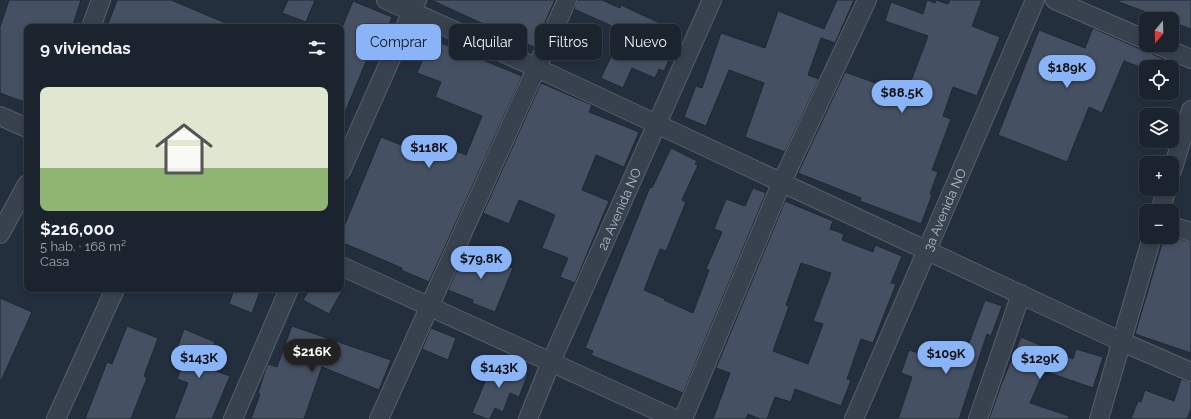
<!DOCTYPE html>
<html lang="es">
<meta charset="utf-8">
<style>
:root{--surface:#1b232e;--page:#282f3a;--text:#f1f3f6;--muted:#a0a4aa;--line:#39404a;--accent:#8ab4f8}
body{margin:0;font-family:Raleway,sans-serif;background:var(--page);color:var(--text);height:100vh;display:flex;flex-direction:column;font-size:15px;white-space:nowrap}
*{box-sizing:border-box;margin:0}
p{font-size:13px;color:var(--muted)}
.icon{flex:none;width:22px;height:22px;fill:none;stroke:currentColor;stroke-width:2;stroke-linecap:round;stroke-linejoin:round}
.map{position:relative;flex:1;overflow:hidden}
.side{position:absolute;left:24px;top:24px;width:320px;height:268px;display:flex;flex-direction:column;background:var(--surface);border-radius:8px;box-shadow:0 2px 6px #0003,0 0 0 1px var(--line)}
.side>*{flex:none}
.top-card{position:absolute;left:356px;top:24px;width:380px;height:36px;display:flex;gap:8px}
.needle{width:26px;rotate:199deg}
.fabs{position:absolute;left:1139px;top:12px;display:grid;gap:8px}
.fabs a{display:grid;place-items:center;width:40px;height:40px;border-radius:8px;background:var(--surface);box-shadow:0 2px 6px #0003,0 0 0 1px var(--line);font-size:20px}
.price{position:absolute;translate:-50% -34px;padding:0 9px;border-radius:14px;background:var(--accent);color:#111;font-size:13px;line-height:26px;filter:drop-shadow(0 1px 2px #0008)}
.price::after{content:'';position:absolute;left:50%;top:24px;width:12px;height:9px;margin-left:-6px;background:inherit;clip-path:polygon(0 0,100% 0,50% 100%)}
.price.on{background:#222;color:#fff}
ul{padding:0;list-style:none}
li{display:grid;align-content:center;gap:8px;height:212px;padding:0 16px}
li span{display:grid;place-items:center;height:124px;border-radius:8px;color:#555}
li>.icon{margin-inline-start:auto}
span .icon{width:72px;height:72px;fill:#fffc;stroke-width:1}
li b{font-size:17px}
h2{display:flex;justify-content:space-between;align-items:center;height:48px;padding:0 16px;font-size:17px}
.tag{padding:0 14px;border-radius:8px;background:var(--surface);box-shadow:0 2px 6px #0003,0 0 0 1px var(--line);font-size:14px;line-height:36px}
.tag.on{background:var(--accent);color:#111}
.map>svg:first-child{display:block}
.building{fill:#455162;stroke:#1f2835;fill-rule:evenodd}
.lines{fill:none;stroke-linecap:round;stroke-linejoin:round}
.street-casing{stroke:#565f6c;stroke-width:20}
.street{stroke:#38414e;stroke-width:18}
.labels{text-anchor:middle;stroke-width:3;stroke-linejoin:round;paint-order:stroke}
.street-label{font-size:13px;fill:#b4bcc9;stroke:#1d2633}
</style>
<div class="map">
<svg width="1191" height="419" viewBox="0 0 1191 419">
<rect width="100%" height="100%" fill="#242f3e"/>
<g class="building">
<path d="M9 0H81L72 27H27V103L0 93V27Z"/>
<path d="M117 0H171L235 27H107Z"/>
<path d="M288 0H315L306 22 282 13Z"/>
<path d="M431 0H555L534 47Z"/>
<path d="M577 0H602L620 8 621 5 681 33 664 71 659 69 655 78 632 68 623 88 601 78 623 31 574 9Z"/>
<path d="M837 0H854L835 43 821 38 808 75 819 79 785 152 745 137 764 83 729 70 706 126 684 117 696 86 702 88 721 33 765 48 778 11 824 29Z"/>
<path d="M927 0 935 3 936 0 948 4 950 0H982L972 26 1000 37 977 96 953 87 943 116 951 119 932 170 938 172 930 194 932 195 921 224 860 201 861 198 798 173 845 72 906 94 928 36 885 21 891 2 923 14Z"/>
<path d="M1119 0H1191V29L1172 22V19H1165L1119 2Z"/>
<path d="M353 1 392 17 376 55 370 52 341 122V30Z"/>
<path d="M1093 28 1142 50H1149L1154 55 1183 67H1140L1124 61 1102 113 1089 107 1067 162 998 135 1039 30 1085 48Z"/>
<path d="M431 39 522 76 429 282 401 270 402 268 341 242V234L381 137 414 150 420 137 466 155 482 116 435 97 441 82 417 73Z"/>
<path d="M541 83 592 105 589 112 639 132 624 167 596 155 582 190 609 201 575 283 560 277 568 258 542 248 555 215 519 200 509 224 483 213Z"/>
<path d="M671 148 697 161 695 164 698 165 682 200 686 202 666 251 660 249 644 290 665 299 664 300 693 313 709 270 706 269 722 232 714 229 726 199 745 206 753 188 766 193 683 393 591 355 593 351 585 348 650 187 652 188Z"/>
<path d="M785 201 833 221 830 229 844 234 842 240 873 252 875 245 902 256 891 283 896 284 873 343 861 339 847 379 851 380 841 406 795 389 791 402 775 397 767 419H760L748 414 746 419H713L730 373 716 368ZM801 263 831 273 813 321 823 324 808 364 773 351 789 306 786 305Z"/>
<path d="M1164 237H1172L1191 242V353L1135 334Z"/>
<path d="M466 250 513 268 495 312 472 303 473 300 448 290Z"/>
<path d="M234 289H261L252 313 229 304Z"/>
<path d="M310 289H343L329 314 303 300Z"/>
<path d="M0 298 32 312 0 383Z"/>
<path d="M985 300 1002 306 991 336 987 334 959 419H898L912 377 901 373 909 350 953 364 958 348 966 351Z"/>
<path d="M127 326 158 338 144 376 147 378 131 419H85L107 362 112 364Z"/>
<path d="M292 326 391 360 379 390 322 367 304 419H251L260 394 258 393 265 371 268 364 277 367Z"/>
<path d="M431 328 456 338 448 360 422 349Z"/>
<path d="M184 329 215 342 205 367 230 376 212 419H174L188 383 177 379 187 355 176 351Z"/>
<path d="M1021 337 1073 359 1076 349 1103 357 1093 388 1044 371 1030 403 1069 416 1068 419H989L1001 385Z"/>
<path d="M494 360 528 374 519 397 510 393 503 412 495 408 490 419H487L472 413Z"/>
<path d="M1181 379 1191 382V409L1187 419H1131L1138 401 1141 402 1145 390 1174 401Z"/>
</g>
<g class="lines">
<g class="street-casing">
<g id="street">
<path d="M386 0 537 68 1120 341 1191 372"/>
<path d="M1055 0 1146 40"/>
<path d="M91 27 101 0"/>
<path d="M1158 45 1191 59"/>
<path d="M0 116 27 128"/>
<path d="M341 171 417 0"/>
<path d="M1172 171 1191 110"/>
<path d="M1160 211 1167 189"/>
<path d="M1172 226 1191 232"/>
<path d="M0 234 27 184"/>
<path d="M341 266 675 419"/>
<path d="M56 419 115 289"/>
<path d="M233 419 289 289"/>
<path d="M379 419 567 0"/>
<path id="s1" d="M528 419 551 362 712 0"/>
<path d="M683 419 781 184 867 0"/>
<path id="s2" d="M854 419 1035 0"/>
<path d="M978 419 1021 294"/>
<path d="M1099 419 1152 237"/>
</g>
</g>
<use href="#street" class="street"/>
</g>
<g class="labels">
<g class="street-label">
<text dy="5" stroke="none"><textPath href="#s1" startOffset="229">2a Avenida NO</textPath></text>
<text dy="5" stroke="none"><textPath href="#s2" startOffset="228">3a Avenida NO</textPath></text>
</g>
</g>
</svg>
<div class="fabs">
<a><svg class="needle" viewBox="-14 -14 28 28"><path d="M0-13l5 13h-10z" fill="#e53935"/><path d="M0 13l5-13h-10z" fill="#a0a4aa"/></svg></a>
<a><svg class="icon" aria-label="locate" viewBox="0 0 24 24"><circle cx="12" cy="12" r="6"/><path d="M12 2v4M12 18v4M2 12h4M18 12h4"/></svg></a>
<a><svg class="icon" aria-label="layers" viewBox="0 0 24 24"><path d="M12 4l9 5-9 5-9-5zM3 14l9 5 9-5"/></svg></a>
<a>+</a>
<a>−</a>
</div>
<b class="price" style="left:1067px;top:89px">$189K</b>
<b class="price" style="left:902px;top:114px">$88.5K</b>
<b class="price" style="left:429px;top:169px">$118K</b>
<b class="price" style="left:481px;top:280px">$79.8K</b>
<b class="price on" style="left:312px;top:373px">$216K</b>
<b class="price" style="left:946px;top:375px">$109K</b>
<b class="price" style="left:199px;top:379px">$143K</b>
<b class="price" style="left:1040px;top:380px">$129K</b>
<b class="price" style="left:499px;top:389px">$143K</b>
<div class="top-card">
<a class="tag on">Comprar</a>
<a class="tag">Alquilar</a>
<a class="tag">Filtros</a>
<a class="tag">Nuevo</a>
</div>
<section class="side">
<h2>9 viviendas<svg class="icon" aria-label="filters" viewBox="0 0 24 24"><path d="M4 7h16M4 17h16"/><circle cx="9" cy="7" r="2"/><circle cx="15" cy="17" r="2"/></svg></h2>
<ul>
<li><span style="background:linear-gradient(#dfe7d0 65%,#8fb573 0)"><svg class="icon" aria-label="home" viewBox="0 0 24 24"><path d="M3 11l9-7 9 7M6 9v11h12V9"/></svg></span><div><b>$216,000</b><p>5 hab. · 168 m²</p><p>Casa</p></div></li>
</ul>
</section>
</div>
